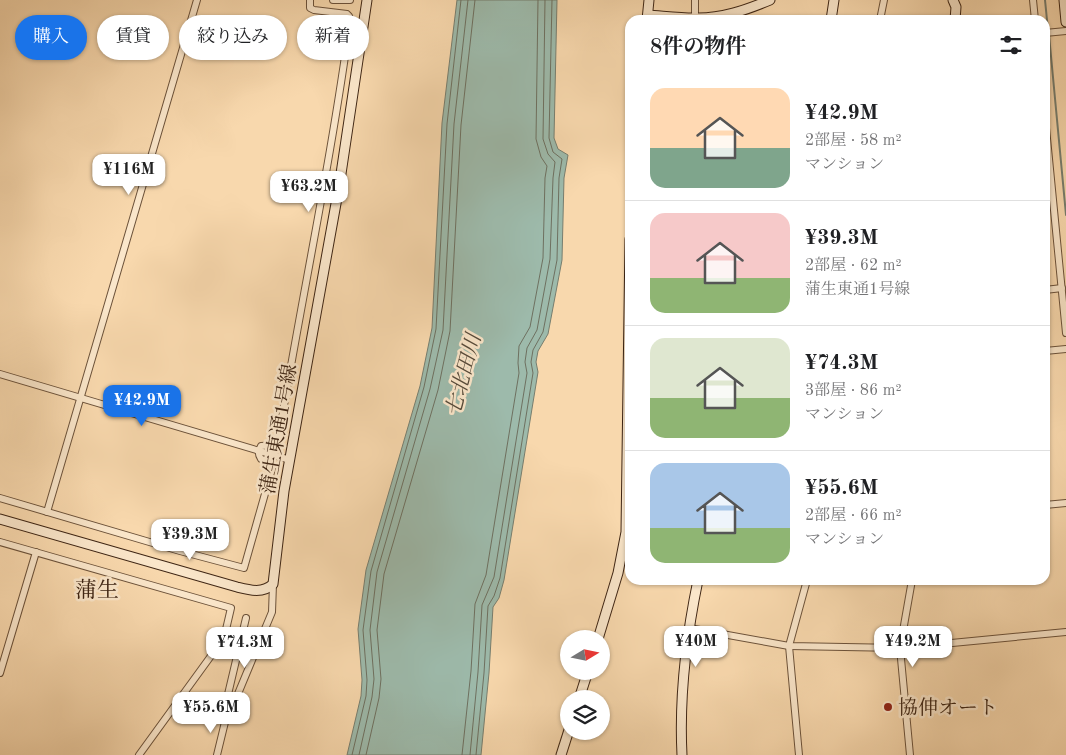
<!DOCTYPE html>
<html lang="ja">
<meta charset="utf-8">
<style>
:root{--surface:#fff;--page:#f2f2f2;--text:#202124;--muted:#757577;--line:#e0e0e0;--accent:#1a73e8}
body{margin:0;font-family:"Old Standard TT","Noto Serif JP",serif;background:var(--page);color:var(--text);height:100vh;display:flex;flex-direction:column;font-size:19px;white-space:nowrap}
*{box-sizing:border-box;margin:0}
p{font-size:16px;color:var(--muted)}
.icon{flex:none;width:28px;height:28px;fill:none;stroke:currentColor;stroke-width:2;stroke-linecap:round;stroke-linejoin:round}
.map{position:relative;flex:1;overflow:hidden}
.details{position:absolute;left:625px;top:15px;width:425px;height:570px;display:flex;flex-direction:column;background:var(--surface);border-radius:15px;box-shadow:0 1px 4px #0004}
.details>*{flex:none}
.top-card{position:absolute;left:15px;top:15px;width:475px;height:45px;display:flex;gap:10px}
.needle{width:32px;rotate:80deg}
.controls{position:absolute;left:560px;top:630px;display:grid;gap:10px}
.controls a{display:grid;place-items:center;width:50px;height:50px;border-radius:50%;background:var(--surface);box-shadow:0 1px 4px #0004;font-size:25px}
.price{position:absolute;translate:-50% -42px;padding:0 11px;border-radius:10px;background:#fff;color:#222;font-size:16px;line-height:32px;filter:drop-shadow(0 1px 2px #0008)}
.price::after{content:'';position:absolute;left:50%;top:30px;width:15px;height:11px;margin-left:-8px;background:inherit;clip-path:polygon(0 0,100% 0,50% 100%)}
.price.on{background:var(--accent);color:#fff}
ul{padding:0;list-style:none}
li{display:flex;align-items:center;gap:15px;height:125px;padding:0 25px}
li+li{border-top:1px solid var(--line)}
li span{display:grid;place-items:center;flex:none;width:140px;height:100px;border-radius:15px;color:#555}
li>.icon{margin-inline-start:auto}
span .icon{width:60px;height:60px;fill:#fffc;stroke-width:1}
li b{font-size:21px}
h2{display:flex;justify-content:space-between;align-items:center;height:60px;padding:0 25px;font-size:21px}
.chip{padding:0 18px;border-radius:22px;background:var(--surface);box-shadow:0 1px 4px #0004;font-size:18px;line-height:45px}
.chip.on{background:var(--accent);color:#fff}
.map>svg:first-child{display:block}
.water{fill:#9dbaab;stroke:#777e6f}
.lines{fill:none;stroke-linecap:round;stroke-linejoin:round}
.shore{stroke:#6e7060;stroke-width:1}
.stream{stroke:#777e6f;stroke-width:2}
.street-casing{stroke:#6c523a;stroke-width:8}
.secondary-casing{stroke:#3e2514;stroke-width:11}
.street{stroke:#fae6ca;stroke-width:6}
.secondary{stroke:#fae6ca;stroke-width:9}
.poi-dot{fill:#8f2418;stroke:#fae6ca;stroke-width:2}
.labels{text-anchor:middle;stroke-width:5;stroke-linejoin:round;paint-order:stroke}
.street-label{font-size:20px;fill:#3e2514;stroke:#fae6ca}
.poi-label{font-size:20px;fill:#3e2514;stroke:#fae6ca;text-anchor:start}
.water-label{font-size:21px;font-style:italic;fill:#564a3a;stroke:#fae6ca}
.quarter-label{font-size:22px;fill:#3e2514;stroke:#fae6ca}
</style>
<div class="map">
<svg width="1066" height="755" viewBox="0 0 1066 755">
<rect width="100%" height="100%" fill="#f8d8ad"/>
<filter id="stains"><feTurbulence type="fractalNoise" baseFrequency=".004" numOctaves="4"/><feColorMatrix values="0 0 0 0 .2 0 0 0 0 .09 0 0 0 0 .02 0 0 0 .5 -.17"/></filter>
<radialGradient id="worn" r=".72"><stop offset=".6" stop-color="#630" stop-opacity="0"/><stop offset="1" stop-color="#630" stop-opacity=".3"/></radialGradient>
<path class="water" d="M457 0H557L554 138 558 149 568 155 564 178 562 260 548 334 538 351 536 362 538 372 504 580 499 598 493 607 489 673 481 755H347L361 696 362 680 358 629 366 570 420 386 432 328 442 123Z"/>
<g class="lines">
<g class="shore">
<path d="M352 755 366 696 367 680 363 630 371 571 424 387 436 329 447 124 461 0"/>
<path d="M359 755 372 697 374 679 370 630 377 572 430 389 443 330 454 124 468 0"/>
<path d="M366 755 379 698 381 679 377 630 384 574 438 390 450 331 461 125 475 0"/>
<path d="M462 755 471 671 475 604 486 575 519 373 518 363 519 346 530 327 543 258 545 178 547 166 541 157 536 139 538 0"/>
<path d="M470 755 478 672 482 605 494 577 527 373 525 362 527 348 537 330 550 259 553 178 555 162 548 154 543 139 545 0"/>
<path d="M476 755 484 673 488 606 494 596 500 578 533 373 531 362 533 350 543 332 557 260 559 178 562 159 553 152 549 138 552 0"/>
</g>
<g class="stream">
<path d="M1045 0 1048 30"/>
<path d="M1049 35 1066 215"/>
</g>
<g class="street-casing">
<g id="street">
<path d="M333 0H350"/>
<path d="M695 0V20"/>
<path d="M1033 0 1035 20"/>
<path d="M736 13 738 20"/>
<path d="M880 20 884 0"/>
<path d="M1045 33 1066 31"/>
<path d="M1045 118 1066 333"/>
<path d="M1045 290 1062 288"/>
<path d="M1045 351 1066 349"/>
<path d="M0 374 290 460"/>
<path d="M0 498 180 551 244 568 272 469V464L268 461 261 459C258 454 258 451 261 446L276 445 278 441C301 301 331 162 350 21L349 16 347 14 314 10 310 8V0"/>
<path d="M1045 505 1066 503"/>
<path d="M47 512 197 0"/>
<path d="M0 542 231 608 224 638 139 755"/>
<path d="M689 628 789 646 900 648 1066 632"/>
<path d="M0 673 36 552"/>
<path d="M226 718 230 713 272 612 273 584"/>
<path d="M217 755 226 718 225 707 246 618"/>
<path d="M799 755 789 646 807 580"/>
<path d="M910 755 900 648 912 580"/>
</g>
</g>
<g class="secondary-casing">
<g id="secondary">
<path d="M953 0 956 7 955 20"/>
<path d="M1064 0 1066 22"/>
<path d="M648 15C663 16 679 18 694 18 721 19 746 10 770 0"/>
<path d="M647 20 649 0"/>
<path d="M831 20 834 0"/>
<path d="M0 519 237 587C249 590 263 594 273 584L284 491 339 187 367 0"/>
<path d="M598 639 618 573 626 532 630 239"/>
<path d="M579 699 588 671"/>
<path d="M561 755 569 730"/>
<path d="M682 755C679 696 686 638 698 580"/>
</g>
</g>
<use href="#street" class="street"/>
<use href="#secondary" class="secondary"/>
</g>
<circle class="poi-dot" cx="888" cy="707" r="5"/>
<g class="labels">
<g class="street-label">
<text transform="translate(278 429) rotate(-80)" y="7">蒲生東通1号線</text>
</g>
<g class="poi-label">
<text x="898" y="714">協伸オート</text>
</g>
<g class="water-label">
<text transform="translate(463 375) rotate(-75)" y="7">七北田川</text>
</g>
<g class="quarter-label">
<text x="97" y="597">蒲生</text>
</g>
</g>
<rect width="100%" height="100%" filter="url(#stains)"/>
<rect width="100%" height="100%" fill="url(#worn)"/>
</svg>
<div class="controls">
<a><svg class="needle" viewBox="-14 -14 28 28"><path d="M0-13l5 13h-10z" fill="#e53935"/><path d="M0 13l5-13h-10z" fill="#757577"/></svg></a>
<a><svg class="icon" aria-label="layers" viewBox="0 0 24 24"><path d="M12 4l9 5-9 5-9-5zM3 14l9 5 9-5"/></svg></a>
</div>
<b class="price" style="left:129px;top:196px">¥116M</b>
<b class="price" style="left:309px;top:213px">¥63.2M</b>
<b class="price on" style="left:142px;top:427px">¥42.9M</b>
<b class="price" style="left:190px;top:561px">¥39.3M</b>
<b class="price" style="left:696px;top:668px">¥40M</b>
<b class="price" style="left:913px;top:668px">¥49.2M</b>
<b class="price" style="left:245px;top:669px">¥74.3M</b>
<b class="price" style="left:211px;top:734px">¥55.6M</b>
<div class="top-card">
<a class="chip on">購入</a>
<a class="chip">賃貸</a>
<a class="chip">絞り込み</a>
<a class="chip">新着</a>
</div>
<section class="details">
<h2>8件の物件<svg class="icon" aria-label="filters" viewBox="0 0 24 24"><path d="M4 7h16M4 17h16"/><circle cx="9" cy="7" r="2"/><circle cx="15" cy="17" r="2"/></svg></h2>
<ul>
<li><span style="background:linear-gradient(#ffd9b3 60%,#7fa58c 0)"><svg class="icon" aria-label="home" viewBox="0 0 24 24"><path d="M3 11l9-7 9 7M6 9v11h12V9"/></svg></span><div><b>¥42.9M</b><p>2部屋 · 58 m²</p><p>マンション</p></div></li>
<li><span style="background:linear-gradient(#f6c9c9 65%,#8fb573 0)"><svg class="icon" aria-label="home" viewBox="0 0 24 24"><path d="M3 11l9-7 9 7M6 9v11h12V9"/></svg></span><div><b>¥39.3M</b><p>2部屋 · 62 m²</p><p>蒲生東通1号線</p></div></li>
<li><span style="background:linear-gradient(#dfe7d0 60%,#8fb573 0)"><svg class="icon" aria-label="home" viewBox="0 0 24 24"><path d="M3 11l9-7 9 7M6 9v11h12V9"/></svg></span><div><b>¥74.3M</b><p>3部屋 · 86 m²</p><p>マンション</p></div></li>
<li><span style="background:linear-gradient(#a9c7e8 65%,#8fb573 0)"><svg class="icon" aria-label="home" viewBox="0 0 24 24"><path d="M3 11l9-7 9 7M6 9v11h12V9"/></svg></span><div><b>¥55.6M</b><p>2部屋 · 66 m²</p><p>マンション</p></div></li>
</ul>
</section>
</div>
